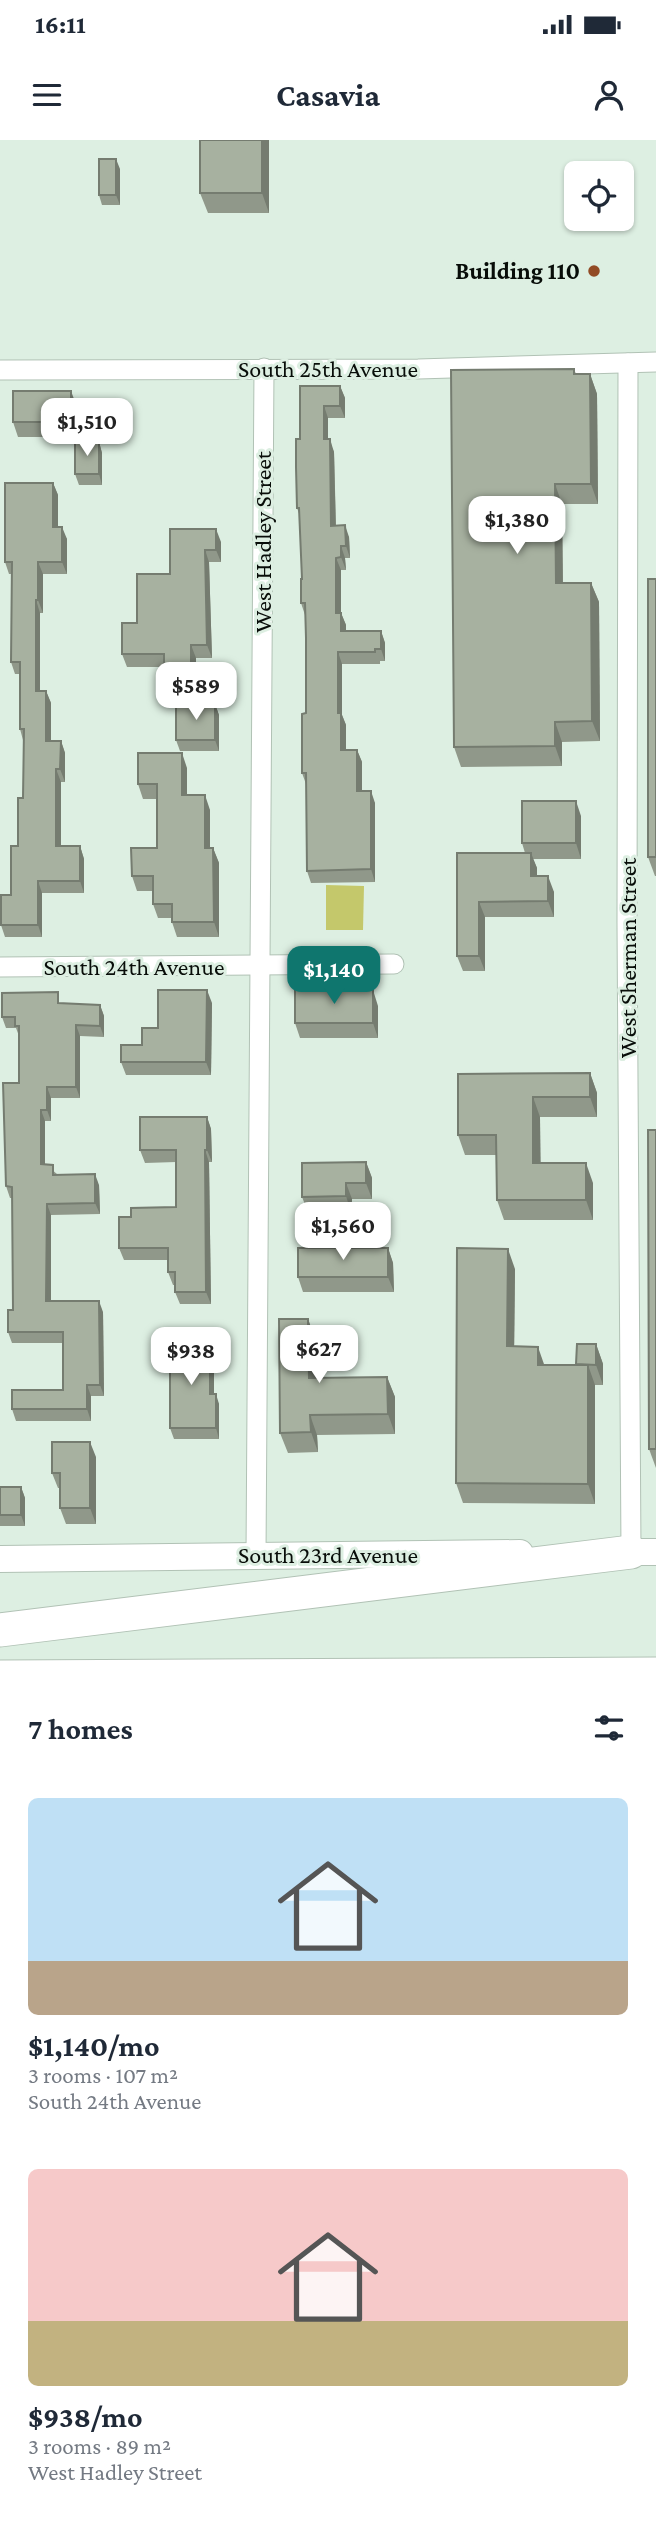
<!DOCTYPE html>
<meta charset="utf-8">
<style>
:root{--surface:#fff;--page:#f6f6f7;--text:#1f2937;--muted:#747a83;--accent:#0f766e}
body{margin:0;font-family:"Crimson Pro",serif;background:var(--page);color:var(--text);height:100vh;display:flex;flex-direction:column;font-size:26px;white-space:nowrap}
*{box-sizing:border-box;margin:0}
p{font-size:23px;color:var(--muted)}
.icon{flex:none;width:38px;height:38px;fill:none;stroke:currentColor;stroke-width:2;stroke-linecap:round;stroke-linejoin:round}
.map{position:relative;height:1546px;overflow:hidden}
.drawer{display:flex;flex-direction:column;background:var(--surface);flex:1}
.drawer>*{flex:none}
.buttons{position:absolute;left:564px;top:21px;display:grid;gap:14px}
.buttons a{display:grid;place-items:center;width:70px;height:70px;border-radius:10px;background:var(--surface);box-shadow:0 2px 5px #0004;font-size:35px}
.price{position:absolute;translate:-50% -60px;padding:0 16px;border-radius:14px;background:#fff;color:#222;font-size:23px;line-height:46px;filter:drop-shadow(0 2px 4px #0008)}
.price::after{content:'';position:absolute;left:50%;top:42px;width:21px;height:16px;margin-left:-10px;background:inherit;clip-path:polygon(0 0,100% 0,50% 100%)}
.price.on{background:var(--accent);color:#fff}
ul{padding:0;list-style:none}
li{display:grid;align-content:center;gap:14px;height:371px;padding:0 28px}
li span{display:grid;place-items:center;height:217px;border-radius:10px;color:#555}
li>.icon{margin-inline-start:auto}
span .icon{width:126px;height:126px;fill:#fffc;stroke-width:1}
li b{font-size:30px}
h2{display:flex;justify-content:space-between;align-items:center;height:84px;padding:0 28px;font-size:30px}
.status{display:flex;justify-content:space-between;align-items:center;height:49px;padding:0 35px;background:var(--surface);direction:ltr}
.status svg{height:19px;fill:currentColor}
header{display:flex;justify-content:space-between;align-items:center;height:91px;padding:0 28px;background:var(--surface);font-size:32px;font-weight:700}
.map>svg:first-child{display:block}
.green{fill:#c4c86b}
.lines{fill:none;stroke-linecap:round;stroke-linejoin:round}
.street-casing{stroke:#b1c2b5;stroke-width:21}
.secondary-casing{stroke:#b1c2b5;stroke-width:28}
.highway-casing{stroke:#b1c2b5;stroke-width:35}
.street{stroke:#fff;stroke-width:19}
.secondary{stroke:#fff;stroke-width:26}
.highway{stroke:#fff;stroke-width:33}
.wall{fill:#90988a}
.shaded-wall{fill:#757c70}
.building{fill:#a7b1a0;stroke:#757c70;stroke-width:2}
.poi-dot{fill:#924b25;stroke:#ddefe2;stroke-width:2.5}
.labels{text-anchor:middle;stroke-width:6;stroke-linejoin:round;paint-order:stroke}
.poi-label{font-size:24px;font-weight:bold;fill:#080d09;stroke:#ddefe2;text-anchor:end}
.street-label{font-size:24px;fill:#080d09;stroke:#ddefe2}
</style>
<div class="status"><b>16:11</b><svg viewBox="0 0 49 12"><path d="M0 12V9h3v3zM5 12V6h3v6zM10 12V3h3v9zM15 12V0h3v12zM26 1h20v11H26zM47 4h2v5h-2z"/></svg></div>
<header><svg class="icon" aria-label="menu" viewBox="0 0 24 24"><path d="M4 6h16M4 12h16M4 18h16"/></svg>Casavia<svg class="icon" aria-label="person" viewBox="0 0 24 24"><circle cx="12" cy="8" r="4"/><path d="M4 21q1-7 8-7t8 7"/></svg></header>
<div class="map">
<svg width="656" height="1546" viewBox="0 0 656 1546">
<rect width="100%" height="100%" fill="#ddefe2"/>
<path class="green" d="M326 745 364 746 363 790H326Z"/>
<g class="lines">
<g class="street-casing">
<g id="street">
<path d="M628 223 627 783 631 1412"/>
<path d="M0 230 418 229 656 222"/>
<path d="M0 827 394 824"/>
<path d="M256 1415 264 228"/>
</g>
</g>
<g class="secondary-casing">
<g id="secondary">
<path d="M611 1412H656"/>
<path d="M0 1419 520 1413"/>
</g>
</g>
<g class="highway-casing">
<g id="highway">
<path d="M0 1490 631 1412"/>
<path d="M0 1537 656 1534"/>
</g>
</g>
<use href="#street" class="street"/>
<use href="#secondary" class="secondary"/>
<use href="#highway" class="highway"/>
</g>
<g class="wall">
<path d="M269 0V73H208L200 53Z"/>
<path d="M120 29V65H102L99 55Z"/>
<path d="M574 229 576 234H590L597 254 598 364H562L563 443H591L599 462 600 601 562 602V626L461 627 454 607Z"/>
<path d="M300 246H340L345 258V278H328V299L334 312 336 385 349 397 350 418H345L346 430H341V473L346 485V491H381L385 503V521H380V524H342V575L346 585V610H357L362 622V651L375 663V742L311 743 307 731 306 644 302 633 306 573V498L305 475 301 463 302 439 300 376 297 368 300 299Z"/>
<path d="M77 267V297H18L13 282Z"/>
<path d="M99 302 102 313V345H79L75 334Z"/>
<path d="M53 343 58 355V387L67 399V434H43V473H40V551H46L51 563V601H61L65 613V642H61V706H80L84 719V753H42V797H5L1 785 11 755 18 706 23 658V600L20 589V534H15L11 522 12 434H9L5 422Z"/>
<path d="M170 389 221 402V422H209L212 518H196V538H168L164 527H127L122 514 137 483 170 434Z"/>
<path d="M656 439V736H655L648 717Z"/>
<path d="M215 564 219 575V611H180L176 600Z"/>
<path d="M187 628V655L210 670V708H213L219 723V797H177L172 782V778H158L153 764V751H137L132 736 157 708V659H143L138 644Z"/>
<path d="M581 676V719H533L537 728V736L554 752V777H485V831H463L457 816V713H525L522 703Z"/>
<path d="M62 863 100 865 104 876V897L80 896V958H51V981H45V1024L57 1034 99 1045 100 1074 51 1075V1161L103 1172 104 1256H91V1281H16L12 1269 63 1250V1203H12L8 1192 13 1170 12 1058H10L6 1046 19 943V896L16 888H6L2 877Z"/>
<path d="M212 863 211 935H126L121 922 142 905 158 888Z"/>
<path d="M378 866V898H300L295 883Z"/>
<path d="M590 933 597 953V977H540V1023L593 1043V1080H504L497 1060V1015H465L458 995V934Z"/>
<path d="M207 977 211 989 212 1022H209L211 1164H180L175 1152V1145H173L168 1132V1120H124L119 1108 131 1077 176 1067V1022L145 1023 140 1010Z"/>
<path d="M656 990V1328L649 1309Z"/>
<path d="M366 1022 372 1038V1059H352L351 1072H308L302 1057Z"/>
<path d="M388 1108 393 1123 394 1152H303L298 1137Z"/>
<path d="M515 1129 514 1206 544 1225H577L596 1204 603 1224V1245H595V1364L463 1363 456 1343Z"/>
<path d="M308 1179 315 1199 316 1238 387 1237 395 1257V1294L317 1295 318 1312 288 1313 280 1293Z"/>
<path d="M214 1214V1254L219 1264V1299H174L170 1288Z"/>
<path d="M96 1317V1384H66L60 1368V1348H58L52 1333Z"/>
<path d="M0 1347H21L25 1358V1386H0Z"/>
</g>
<g class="shaded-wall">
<path d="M262 0H269V73L262 53Z"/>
<path d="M116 19 120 29V65L116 55Z"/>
<path d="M590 234 597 254 598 364 591 344Z"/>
<path d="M340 246 345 258V278L340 266Z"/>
<path d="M71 251 77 267V297L71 282Z"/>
<path d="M324 266 328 278V312L324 299Z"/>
<path d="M330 299 334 312 336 398 331 386Z"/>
<path d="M99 302 102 313V345L99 334Z"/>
<path d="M53 343 58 355V399L53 387Z"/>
<path d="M555 344 562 364 563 463 556 443Z"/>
<path d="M345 385 349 397 350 418 346 406Z"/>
<path d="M62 387 67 399V434L62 422Z"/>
<path d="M216 389 221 402V422L216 410Z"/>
<path d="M341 406 345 418 346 430 341 417Z"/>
<path d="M205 410 209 422 212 518 207 505Z"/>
<path d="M336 418 341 430V485L336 473Z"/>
<path d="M38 422 43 434V473L38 460Z"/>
<path d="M591 443 599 462 600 601 592 581Z"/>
<path d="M36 460 40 473V563L36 551Z"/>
<path d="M341 473 346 485V503L341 491Z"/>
<path d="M381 491 385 503V521L381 509Z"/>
<path d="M191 505 196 518V538L191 525Z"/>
<path d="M338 512 342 524V575L346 585V622L341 610 338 573Z"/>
<path d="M46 551 51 563V613L46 601Z"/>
<path d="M215 564 219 575V611L215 600Z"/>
<path d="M555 582 562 602V626L555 606Z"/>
<path d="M61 601 65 613V642L60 629Z"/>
<path d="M357 610 362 622V663L357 651Z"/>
<path d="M182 613 187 628V670L182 655Z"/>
<path d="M56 629 61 642V719L56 706Z"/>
<path d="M371 651 375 663V742L371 729Z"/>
<path d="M205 655 210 670V723L205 708Z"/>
<path d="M576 661 581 676V719L576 703Z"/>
<path d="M80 706 84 719V753L80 741Z"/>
<path d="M213 708 219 723V797L214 782Z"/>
<path d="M531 713 537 728V752L531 736Z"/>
<path d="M548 736 554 752V777L548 761Z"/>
<path d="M38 741 42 753V797L38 785Z"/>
<path d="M479 762 485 777V831L479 816Z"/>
<path d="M207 850 212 863 211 935 206 922Z"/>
<path d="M373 850 378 866V898L373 883Z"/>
<path d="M100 865 104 876V897L100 886Z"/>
<path d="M76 885 80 896V958L76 947Z"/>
<path d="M590 933 597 953V977L590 957Z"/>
<path d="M47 947 51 958V981L47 970Z"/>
<path d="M533 957 540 977 541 1043 533 1023Z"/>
<path d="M41 970 45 981V1035L41 1024Z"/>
<path d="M207 977 211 989 212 1022 207 1010Z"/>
<path d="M205 1010 209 1022 211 1164 206 1152Z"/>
<path d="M366 1022 372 1038V1059L366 1043Z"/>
<path d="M586 1023 593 1043V1080L586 1060Z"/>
<path d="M95 1034 99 1045 100 1074 95 1063Z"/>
<path d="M346 1043 352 1059 351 1072 346 1056Z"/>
<path d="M47 1064 51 1075V1172L46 1161Z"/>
<path d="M388 1108 393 1123 394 1152 388 1137Z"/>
<path d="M508 1109 515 1129 514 1226 507 1206Z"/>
<path d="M99 1161 103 1172 104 1256 100 1245Z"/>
<path d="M308 1179 315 1199 316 1258 309 1238Z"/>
<path d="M210 1203 214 1214V1264L210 1254Z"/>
<path d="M596 1204 603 1224V1245L596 1225Z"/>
<path d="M538 1207 545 1227 538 1225Z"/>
<path d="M588 1225 595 1245V1364L588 1344Z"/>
<path d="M387 1237 395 1257V1294L388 1274Z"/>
<path d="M87 1245 91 1256V1281L87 1269Z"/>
<path d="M216 1254 219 1264V1299L216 1288Z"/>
<path d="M310 1275 317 1295 318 1312 311 1292Z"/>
<path d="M90 1302 96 1317V1384L90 1368Z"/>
<path d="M21 1347 25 1358V1386L21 1375Z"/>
</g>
<g class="building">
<rect x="200" y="0" width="62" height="53"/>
<rect x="99" y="19" width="17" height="36"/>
<path d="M574 229V234H590L591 344H555L556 443H591L592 581 555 582V606L454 607 451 230Z"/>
<path d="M300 246H340V266H324V299H330L331 386 345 385 346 406H341V417L336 418V473H341V491H381V509H375V512H338V573H341V610H357V651H371V729L307 731 306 633H302V574L306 573V498L305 463H301V439H302L299 368H297L296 327V299H300Z"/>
<rect x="13" y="251" width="58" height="31"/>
<rect x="75" y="302" width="24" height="32"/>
<path d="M5 343H53V387H62V422H38V460H36V551H46V601H61L60 629H56V706H80V741H38V785H1V755H11V706H18V658H23L24 589H20V522H11L12 422H5Z"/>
<path d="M170 389H216V410H205L207 505H191V525H164V514H122V483H137V434H170Z"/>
<rect x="648" y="439" width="8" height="278"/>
<rect x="176" y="564" width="39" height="36"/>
<path d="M138 613H182V655H205V708H213L214 782H172V764H153V736H132L131 708H157V644H138Z"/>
<rect x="522" y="661" width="54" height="42"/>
<path d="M457 713H531V736H548V761L479 762V816H457Z"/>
<path d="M158 850H207L206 922H121V905H142V888H158Z"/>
<rect x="295" y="850" width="78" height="33"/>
<path d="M58 852V863L100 865V886L76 885V947H47V970H41V1024L53 1025V1035L95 1034V1063L47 1064 46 1161H99L100 1245H87V1269H12V1250H63V1192H8V1170H13L12 1047 6 1046 3 943H19V886H15V877H2V853Z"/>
<path d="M590 933V957H533V1023H586V1060H497L496 995H458V934Z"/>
<path d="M140 977H207V1010H205L206 1152H175V1132H168V1108H119V1077H131V1068L176 1067V1010H140Z"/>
<path d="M648 990H656V1309H649Z"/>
<path d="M366 1022V1043H346V1056L302 1057V1023Z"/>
<rect x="298" y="1108" width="90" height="29"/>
<path d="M457 1108 508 1109 507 1206 538 1207V1225H588V1344L456 1343Z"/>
<path d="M279 1179H308L309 1238 387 1237 388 1274 310 1275 311 1292 280 1293Z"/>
<path d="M170 1203H210V1254H216V1288H170Z"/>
<path d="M577 1204H596V1225L576 1224Z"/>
<path d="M52 1302H90V1368H60V1333H52Z"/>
<rect x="0" y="1347" width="21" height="28"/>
</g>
<circle class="poi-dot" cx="594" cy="131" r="7"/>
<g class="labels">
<g class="poi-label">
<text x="580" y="139">Building 110</text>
</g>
<g class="street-label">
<text x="328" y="237">South 25th Avenue</text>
<text transform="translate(263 402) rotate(-90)" y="8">West Hadley Street</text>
<text transform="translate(628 818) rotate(-90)" y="8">West Sherman Street</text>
<text x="134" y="835">South 24th Avenue</text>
<text x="328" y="1423">South 23rd Avenue</text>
</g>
</g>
</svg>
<div class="buttons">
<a><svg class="icon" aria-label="locate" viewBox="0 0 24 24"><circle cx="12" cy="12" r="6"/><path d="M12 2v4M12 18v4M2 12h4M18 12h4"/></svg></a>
</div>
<b class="price" style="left:87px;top:318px">$1,510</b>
<b class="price" style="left:517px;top:416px">$1,380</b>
<b class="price" style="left:196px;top:582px">$589</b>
<b class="price on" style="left:334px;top:866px">$1,140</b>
<b class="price" style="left:343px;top:1122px">$1,560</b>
<b class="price" style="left:319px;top:1245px">$627</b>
<b class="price" style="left:191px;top:1247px">$938</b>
</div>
<section class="drawer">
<h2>7 homes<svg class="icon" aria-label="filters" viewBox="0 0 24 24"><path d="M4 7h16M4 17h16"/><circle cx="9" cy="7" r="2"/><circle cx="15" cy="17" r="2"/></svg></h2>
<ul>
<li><span style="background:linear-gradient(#bfe0f5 75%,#b9a48a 0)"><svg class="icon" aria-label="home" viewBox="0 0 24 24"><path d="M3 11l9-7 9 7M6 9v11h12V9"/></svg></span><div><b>$1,140/mo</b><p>3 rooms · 107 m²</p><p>South 24th Avenue</p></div></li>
<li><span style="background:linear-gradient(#f6c9c9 70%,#c2b280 0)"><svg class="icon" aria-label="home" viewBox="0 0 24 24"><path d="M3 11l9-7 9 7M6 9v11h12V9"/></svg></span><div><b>$938/mo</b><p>3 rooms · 89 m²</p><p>West Hadley Street</p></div></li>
</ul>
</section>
